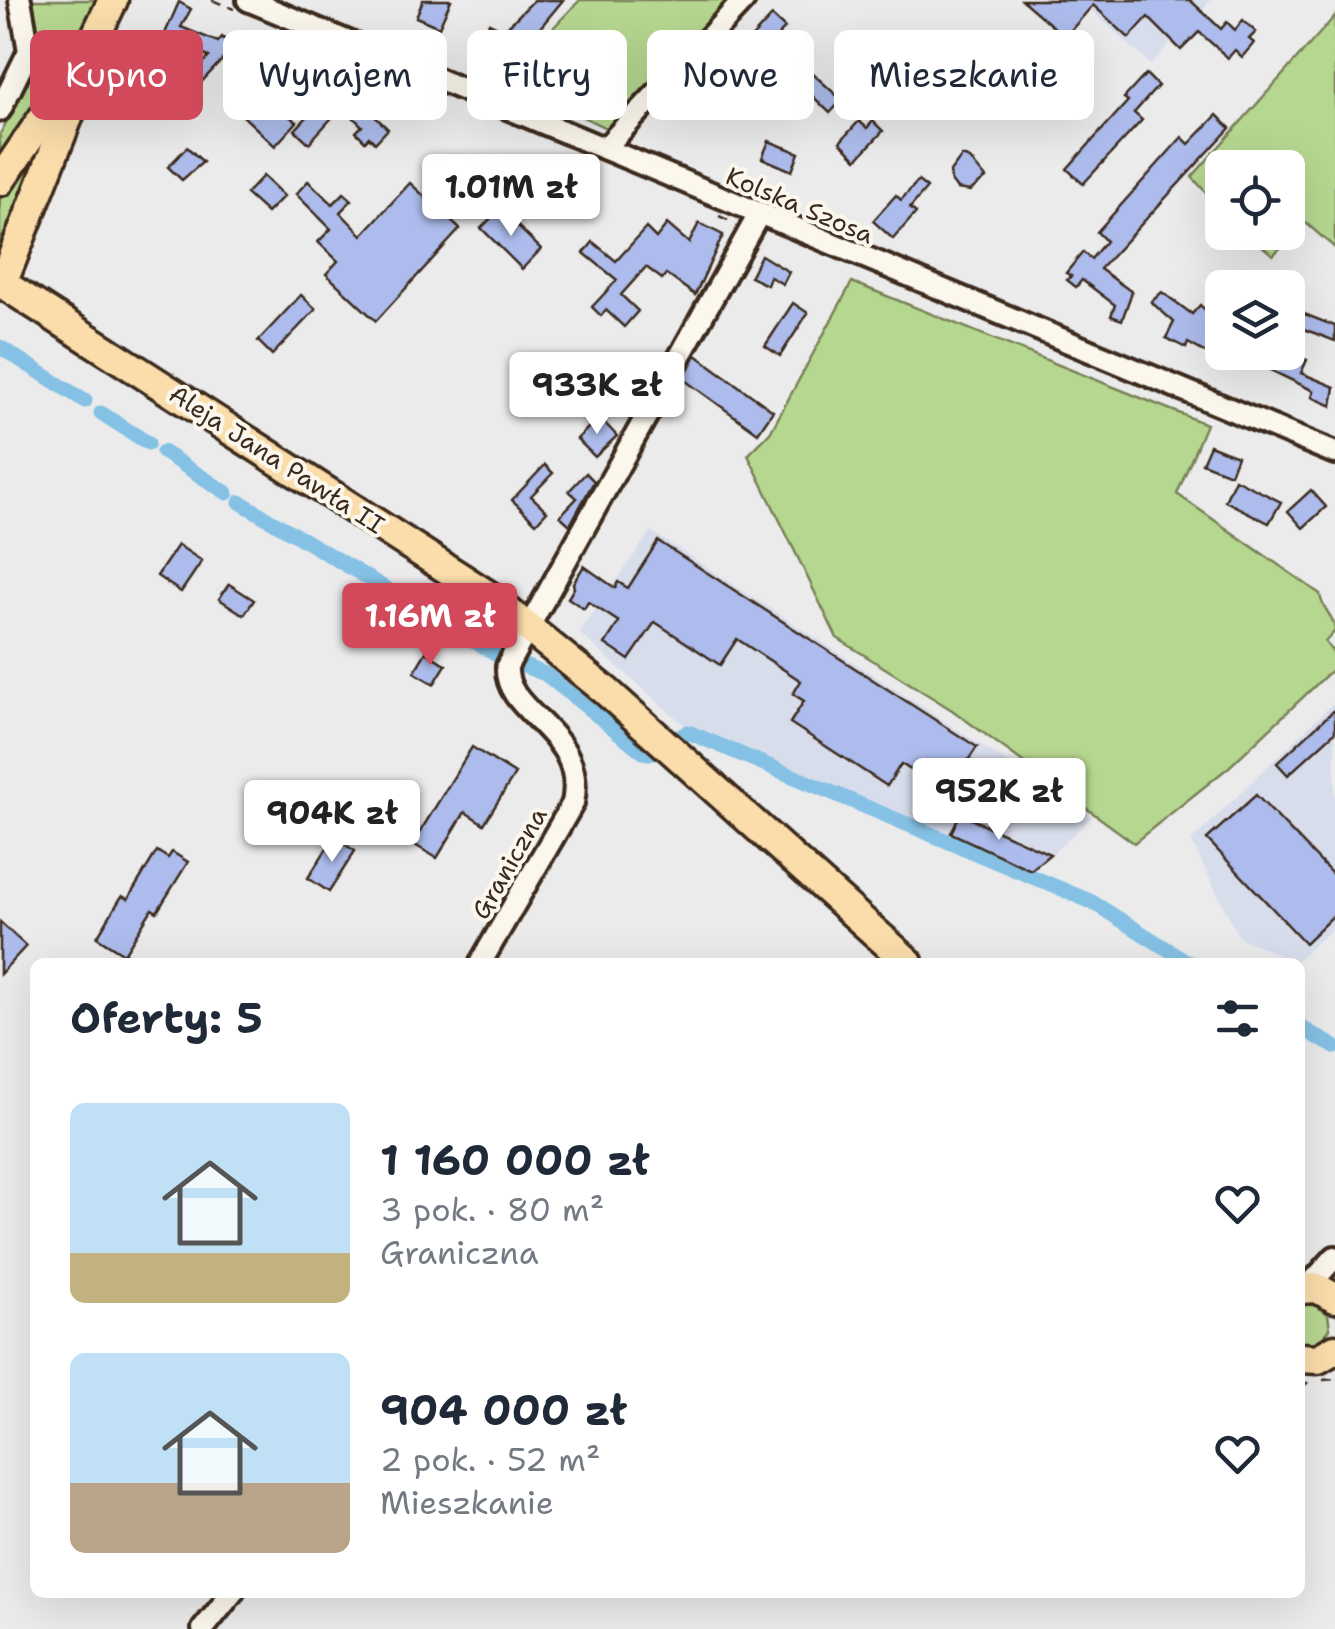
<!DOCTYPE html>
<html lang="pl">
<meta charset="utf-8">
<style>
:root{--surface:#fff;--page:#f2f2f3;--text:#1f2937;--muted:#747a83;--accent:#d1495b}
body{margin:0;font-family:"Shantell Sans",sans-serif;background:var(--page);color:var(--text);height:100vh;display:flex;flex-direction:column;font-size:38px;white-space:nowrap}
*{box-sizing:border-box;margin:0}
p{font-size:32px;color:var(--muted)}
.icon{flex:none;width:55px;height:55px;fill:none;stroke:currentColor;stroke-width:2;stroke-linecap:round;stroke-linejoin:round}
.map{position:relative;flex:1;overflow:hidden}
.panel{position:absolute;left:30px;top:958px;width:1275px;height:640px;display:flex;flex-direction:column;background:var(--surface);border-radius:15px;box-shadow:0 10px 40px #0002}
.panel>*{flex:none}
.guide{position:absolute;left:30px;top:30px;width:1275px;height:90px;display:flex;gap:20px}
.controls{position:absolute;left:1205px;top:150px;display:grid;gap:20px}
.controls a{display:grid;place-items:center;width:100px;height:100px;border-radius:15px;background:var(--surface);box-shadow:0 10px 40px #0002;font-size:50px}
.price{position:absolute;translate:-50% -85px;padding:0 22px;border-radius:10px;background:#fff;color:#222;font-size:32px;line-height:65px;filter:drop-shadow(0 2px 5px #0008)}
.price::after{content:'';position:absolute;left:50%;top:60px;width:30px;height:22px;margin-left:-15px;background:inherit;clip-path:polygon(0 0,100% 0,50% 100%)}
.price.current{background:var(--accent);color:#fff}
ul{padding:0;list-style:none}
li{display:flex;align-items:center;gap:30px;height:250px;padding:0 40px}
li span{display:grid;place-items:center;flex:none;width:280px;height:200px;border-radius:15px;color:#555}
li>.icon{margin-inline-start:auto}
span .icon{width:120px;height:120px;fill:#fffc;stroke-width:1}
li b{font-size:42px}
h2{display:flex;justify-content:space-between;align-items:center;height:120px;padding:0 40px;font-size:42px}
.pill{padding:0 35px;border-radius:15px;background:var(--surface);box-shadow:0 10px 40px #0002;font-size:35px;line-height:90px}
.pill.current{background:var(--accent);color:#fff}
.map>svg:first-child{display:block}
.built{fill:#d8ddec}
.green{fill:#b6d790;stroke:#788057;stroke-width:2.5}
.lines{fill:none;stroke-linecap:round;stroke-linejoin:round}
.canal{stroke:#85c1e4;stroke-width:15}
.building{fill:#adbcec;stroke:#3b2a1e;stroke-width:2.5}
.minor-casing{stroke:#3b2a1e;stroke-width:28}
.major-casing{stroke:#3b2a1e;stroke-width:35}
.path{stroke:#3b2a1e;stroke-width:2.5;stroke-dasharray:10 8;stroke-linecap:butt}
.minor{stroke:#fbf7ec;stroke-width:20}
.major{stroke:#fbddab;stroke-width:28}
.labels{text-anchor:middle;stroke-width:8;stroke-linejoin:round;paint-order:stroke}
.street-label{font-size:25px;fill:#3b2a1e;stroke:#fbf7ec}
</style>
<div class="map">
<svg width="1335" height="1629" viewBox="0 0 1335 1629">
<rect width="100%" height="100%" fill="#ebebec"/>
<filter id="ink" filterUnits="userSpaceOnUse"><feTurbulence type="fractalNoise" baseFrequency=".01" numOctaves="2"/><feDisplacementMap in="SourceGraphic" scale="20" xChannelSelector="R" yChannelSelector="G"/><feConvolveMatrix kernelMatrix="1 2 1 2 8 2 1 2 1" color-interpolation-filters="sRGB"/></filter>
<g filter="url(#ink)">
<g class="built">
<path d="M1080 0H1211L1151 65Z"/>
<path d="M651 531 1092 817 1028 876 690 730 579 633Z"/>
<path d="M1335 701V926L1295 962 1239 937 1191 841Z"/>
</g>
<g class="green">
<path d="M27 0H104L0 169V134L40 59Z"/>
<path d="M580 0H731L608 129 504 79Z"/>
<path d="M1335 16V248L1306 223 1273 255 1246 233 1288 232V168H1222V210L1192 177Z"/>
<path d="M68 92 9 242 0 249V197Z"/>
<path d="M852 282 1206 424 1177 494 1320 594C1321 609 1335 616 1335 631L1325 642 1335 655V667L1229 767 1134 843 952 710 837 638 748 455 770 433Z"/>
<path d="M1310 1302 1328 1314 1330 1329 1316 1345H1300V1304Z"/>
</g>
<g class="lines">
<g class="canal">
<path d="M0 347 85 401"/>
<path d="M101 413 148 443"/>
<path d="M163 452 227 493"/>
<path d="M240 502 501 657"/>
<path d="M519 664 545 674 643 752 650 753"/>
<path d="M681 736 688 732 1092 902 1188 962"/>
<path d="M1300 1027 1335 1047"/>
</g>
</g>
<g class="building">
<path d="M423 0H451L439 27 416 17Z"/>
<path d="M534 0H563L516 57 480 44 489 23 504 30Z"/>
<path d="M1022 0H1190L1221 29 1227 22 1235 30 1243 20 1256 32 1249 39 1254 43 1242 57 1235 50 1228 58 1199 32 1181 50 1148 17 1129 38 1093 5 1065 37Z"/>
<path d="M179 2 191 9 181 27 218 42 222 37 234 47 180 105 171 97 209 57 163 38Z"/>
<path d="M772 16 785 28 725 92 712 80Z"/>
<path d="M258 44 280 63 267 78 245 60Z"/>
<path d="M812 73 842 100 830 113 801 85Z"/>
<path d="M322 74 347 89 351 84 366 99 362 104 388 129 375 143 369 137 365 141 356 132 362 126 346 110 342 113 339 110 309 143 295 130 330 92 316 85Z"/>
<path d="M1146 74 1158 86 1134 113 1142 120 1083 184 1067 169 1128 101 1124 98Z"/>
<path d="M262 96 297 122 275 146 243 116Z"/>
<path d="M1217 115 1230 128 1100 269 1132 292 1122 320 1111 316 1115 305 1082 280 1076 287 1067 280 1071 276 1066 273 1083 252 1091 259 1106 241 1097 232 1182 137 1189 144Z"/>
<path d="M859 121 867 128 873 121 883 131 857 159 840 142Z"/>
<path d="M769 141 799 153 792 171 762 158Z"/>
<path d="M187 147 203 162 182 180 168 167Z"/>
<path d="M962 156 970 159 986 178 970 191 957 189 951 181 950 172Z"/>
<path d="M263 176 284 196 267 213 246 194Z"/>
<path d="M308 181 333 204 344 193 352 200 340 212 362 235 410 183 460 229 376 321 326 274 338 261 318 242 331 229 296 194Z"/>
<path d="M918 181 927 188 910 208 916 213 893 239 873 221 896 195 901 200Z"/>
<path d="M500 209 541 249 522 269 481 228Z"/>
<path d="M699 223 723 235 695 295 666 274 662 279 646 267 621 295 638 311 624 327 606 310 601 316 592 307 617 280 584 253 593 242 616 261 646 228 656 238 667 224 689 243Z"/>
<path d="M761 255 789 272 783 284 770 277 767 285 750 277Z"/>
<path d="M1162 292 1192 314 1200 305 1213 317 1222 307V362L1188 343 1186 348 1166 338 1174 322 1151 302Z"/>
<path d="M301 295 316 309 272 355 258 341Z"/>
<path d="M793 303 808 313 780 356 765 346Z"/>
<path d="M1299 312 1335 326V341L1293 325Z"/>
<path d="M1233 352H1289L1307 360 1301 373 1335 387 1332 406 1312 397 1314 391Z"/>
<path d="M696 355 773 411 758 433 683 379Z"/>
<path d="M599 417 617 436 595 457 577 439Z"/>
<path d="M1210 445 1237 456 1230 474 1202 463Z"/>
<path d="M545 465 553 473 531 496 547 511 536 523 512 500Z"/>
<path d="M586 473 594 481 570 525 560 516 577 498 569 491Z"/>
<path d="M1235 479 1281 502 1269 523 1225 501Z"/>
<path d="M1311 490 1326 507 1303 528 1288 511Z"/>
<path d="M658 541 977 747 952 785 929 771 924 778 901 764 887 786 790 723 804 701 793 694 801 681 737 639 720 665 655 622 629 660 605 644 619 622 588 602 584 609 568 598 574 588 573 583 584 566 615 588 618 582 628 588Z"/>
<path d="M178 545 202 561 181 592 157 576Z"/>
<path d="M229 584 254 600 244 615 219 599Z"/>
<path d="M426 652 446 665 434 684 414 672Z"/>
<path d="M1335 709V732L1288 775 1277 763Z"/>
<path d="M472 747 515 774 484 824 465 812 437 858 403 838 410 826 420 832Z"/>
<path d="M1256 795 1335 877V914L1305 943 1207 839Z"/>
<path d="M960 814 1050 854 1031 870 951 833Z"/>
<path d="M334 837 355 851 329 892 308 878Z"/>
<path d="M157 851 168 858 172 852 188 862 157 912 152 909 124 954 97 937 122 896 128 899Z"/>
<path d="M0 922 26 946 0 974Z"/>
</g>
<g class="lines">
<g class="minor-casing">
<g id="minor">
<path d="M248 0 1335 453"/>
<path d="M0 110 29 51 20 0"/>
<path d="M605 148 744 0"/>
<path d="M481 962 573 803C588 731 503 715 507 666L758 216"/>
<path d="M1307 1288 1335 1257"/>
<path d="M203 1629 233 1592"/>
</g>
</g>
<g class="major-casing">
<g id="major">
<path d="M0 181 88 52 113 0"/>
<path d="M0 282 489 596 606 691 908 962"/>
<path d="M2 284 72 107 88 52"/>
<path d="M1300 1289 1317 1288 1335 1298"/>
<path d="M1300 1358 1318 1359 1335 1349"/>
</g>
</g>
<g class="path">
<path d="M212 0 234 9"/>
<path d="M336 56 402 84"/>
<path d="M719 216 734 223"/>
<path d="M1323 1380 1335 1379"/>
<path d="M1300 1388 1310 1381"/>
</g>
<use href="#minor" class="minor"/>
<use href="#major" class="major"/>
</g>
</g>
<g class="labels">
<g class="street-label">
<text transform="translate(800 205) rotate(23)" y="9">Kolska Szosa</text>
<text transform="translate(277 459) rotate(33)" y="9">Aleja Jana Pawła II</text>
<text transform="translate(509 863) rotate(-60)" y="9">Graniczna</text>
</g>
</g>
</svg>
<div class="controls">
<a><svg class="icon" aria-label="locate" viewBox="0 0 24 24"><circle cx="12" cy="12" r="6"/><path d="M12 2v4M12 18v4M2 12h4M18 12h4"/></svg></a>
<a><svg class="icon" aria-label="layers" viewBox="0 0 24 24"><path d="M12 4l9 5-9 5-9-5zM3 14l9 5 9-5"/></svg></a>
</div>
<b class="price" style="left:511px;top:239px">1.01M zł</b>
<b class="price" style="left:597px;top:437px">933K zł</b>
<b class="price current" style="left:430px;top:668px">1.16M zł</b>
<b class="price" style="left:999px;top:843px">952K zł</b>
<b class="price" style="left:332px;top:865px">904K zł</b>
<div class="guide">
<a class="pill current">Kupno</a>
<a class="pill">Wynajem</a>
<a class="pill">Filtry</a>
<a class="pill">Nowe</a>
<a class="pill">Mieszkanie</a>
</div>
<section class="panel">
<h2>Oferty: 5<svg class="icon" aria-label="filters" viewBox="0 0 24 24"><path d="M4 7h16M4 17h16"/><circle cx="9" cy="7" r="2"/><circle cx="15" cy="17" r="2"/></svg></h2>
<ul>
<li><span style="background:linear-gradient(#bfe0f5 75%,#c2b280 0)"><svg class="icon" aria-label="home" viewBox="0 0 24 24"><path d="M3 11l9-7 9 7M6 9v11h12V9"/></svg></span><div><b>1 160 000 zł</b><p>3 pok. · 80 m²</p><p>Graniczna</p></div><svg class="icon" aria-label="heart" viewBox="0 0 24 24"><path d="M12 20l-8-8c-3-5 5-10 8-4 3-6 11-1 8 4z"/></svg></li>
<li><span style="background:linear-gradient(#bfe0f5 65%,#b9a48a 0)"><svg class="icon" aria-label="home" viewBox="0 0 24 24"><path d="M3 11l9-7 9 7M6 9v11h12V9"/></svg></span><div><b>904 000 zł</b><p>2 pok. · 52 m²</p><p>Mieszkanie</p></div><svg class="icon" aria-label="heart" viewBox="0 0 24 24"><path d="M12 20l-8-8c-3-5 5-10 8-4 3-6 11-1 8 4z"/></svg></li>
</ul>
</section>
</div>
